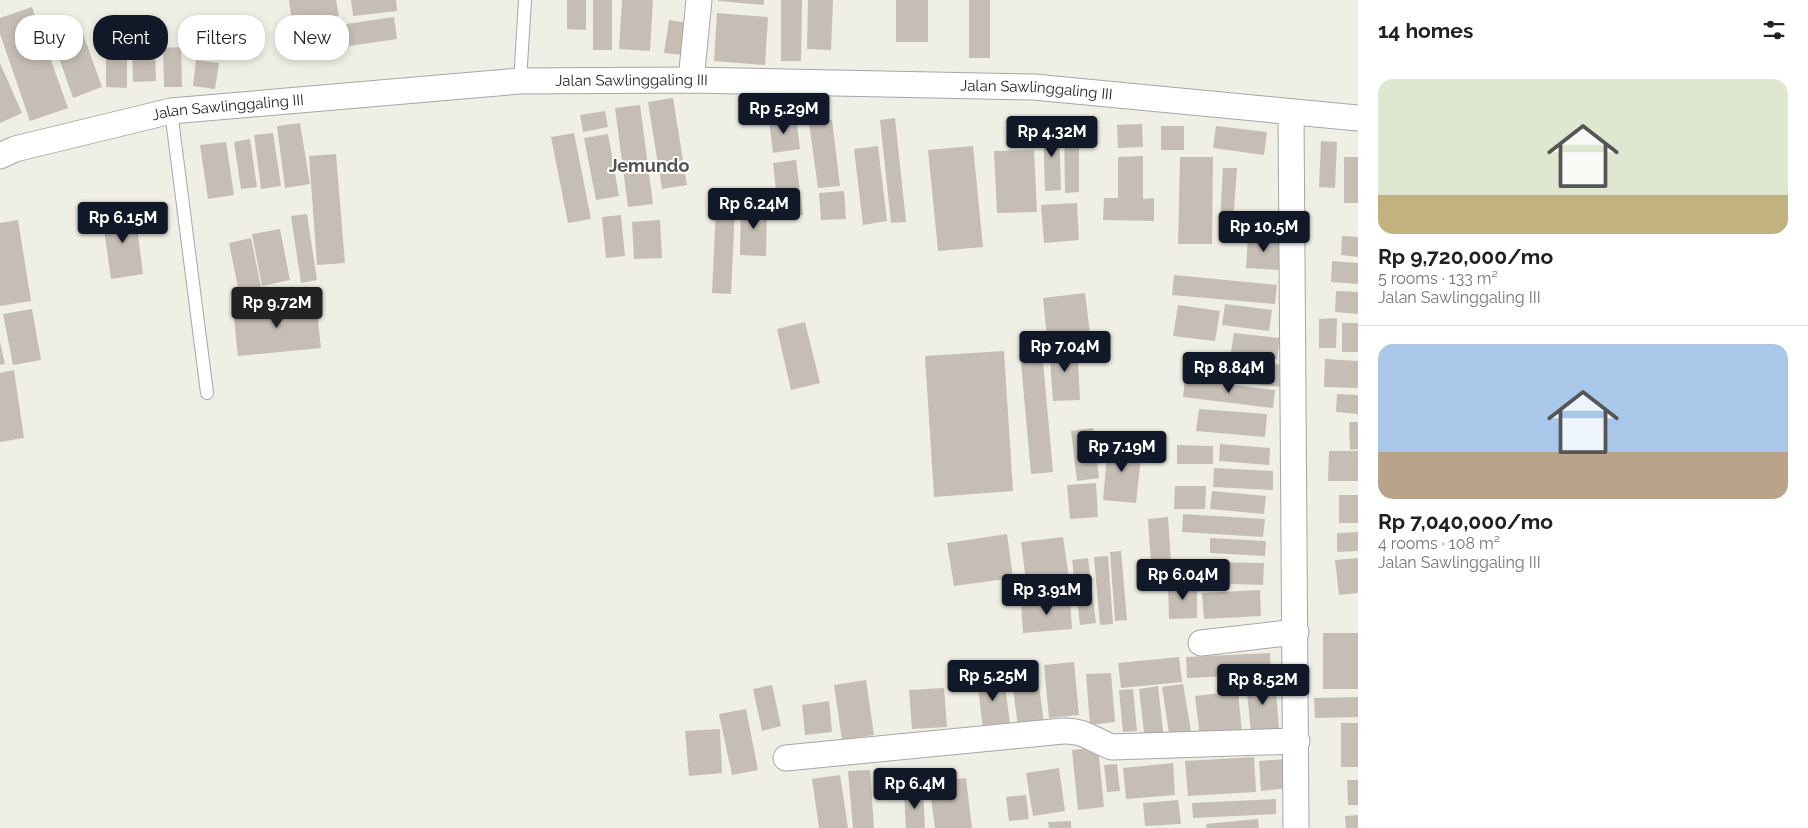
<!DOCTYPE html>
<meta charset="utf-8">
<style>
:root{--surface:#fff;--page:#f6f6f6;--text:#202124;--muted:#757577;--line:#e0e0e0;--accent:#111827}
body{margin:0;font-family:Raleway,sans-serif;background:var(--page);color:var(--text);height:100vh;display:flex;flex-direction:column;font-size:19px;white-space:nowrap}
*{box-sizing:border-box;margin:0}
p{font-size:16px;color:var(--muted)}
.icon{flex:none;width:28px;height:28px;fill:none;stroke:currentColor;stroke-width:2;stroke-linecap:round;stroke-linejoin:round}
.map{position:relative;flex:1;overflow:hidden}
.panel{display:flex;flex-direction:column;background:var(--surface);width:450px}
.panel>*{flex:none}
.hud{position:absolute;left:15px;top:15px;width:475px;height:45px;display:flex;gap:10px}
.price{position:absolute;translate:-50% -42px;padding:0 11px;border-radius:5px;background:var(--accent);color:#fff;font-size:16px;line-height:32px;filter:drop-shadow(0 1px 2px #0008)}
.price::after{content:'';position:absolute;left:50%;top:30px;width:15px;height:11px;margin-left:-8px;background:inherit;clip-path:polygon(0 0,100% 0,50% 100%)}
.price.active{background:#222;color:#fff}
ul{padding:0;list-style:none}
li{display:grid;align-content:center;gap:10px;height:265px;padding:0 20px}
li+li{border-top:1px solid var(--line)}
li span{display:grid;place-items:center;height:155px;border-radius:15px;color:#555}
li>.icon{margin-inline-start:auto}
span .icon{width:90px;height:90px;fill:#fffc;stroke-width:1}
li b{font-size:21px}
h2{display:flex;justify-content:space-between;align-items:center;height:60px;padding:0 20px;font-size:21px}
.pill{padding:0 18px;border-radius:20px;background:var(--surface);box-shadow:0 2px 8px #0003;font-size:18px;line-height:45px}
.pill.active{background:var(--accent);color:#fff}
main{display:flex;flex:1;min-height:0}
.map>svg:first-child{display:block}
.building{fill:#c6beb4}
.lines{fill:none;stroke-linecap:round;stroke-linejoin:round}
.lane-casing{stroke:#a6a6a6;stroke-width:14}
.street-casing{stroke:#a6a6a6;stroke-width:27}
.lane{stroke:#fff;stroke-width:12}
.street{stroke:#fff;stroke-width:25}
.labels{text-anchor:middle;stroke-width:4;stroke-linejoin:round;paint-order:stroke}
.street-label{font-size:15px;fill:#1f1f1f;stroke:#fff}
.quarter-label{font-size:18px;font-weight:bold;fill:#525252;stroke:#fff}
</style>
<main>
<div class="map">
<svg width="1358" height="828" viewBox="0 0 1358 828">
<rect width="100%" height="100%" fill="#f0efe5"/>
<g class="building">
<path d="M289 0H336L339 16 292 23Z"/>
<path d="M351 0H396L397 11 353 16Z"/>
<path d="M567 0H586V30L567 29Z"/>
<rect x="593" y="0" width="19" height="50"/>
<path d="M622 0H653L650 51 619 49Z"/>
<path d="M718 0H764V5L718 1Z"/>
<path d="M781 0H802L801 61H781Z"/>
<path d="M808 0H833L831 50 807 49Z"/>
<rect x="896" y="0" width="32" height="42"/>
<rect x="969" y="0" width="21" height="58"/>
<path d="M32 7 68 108 30 121 0 34V18Z"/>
<path d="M717 13 768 17 765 65 714 61Z"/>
<path d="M394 17 397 39 349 46 346 24Z"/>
<path d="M669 20 689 23 684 55 664 53Z"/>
<path d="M82 31 102 87 73 98 53 41Z"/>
<path d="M106 41H127V88L106 87Z"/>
<path d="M155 46 156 81 133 82 132 47Z"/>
<path d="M181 47 182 87H164L163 48Z"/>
<path d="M196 60 219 63 215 89 193 86Z"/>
<path d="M0 63 22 113 0 123Z"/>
<path d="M673 98 687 185 662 189 648 102Z"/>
<path d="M640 105 653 204 628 207 615 108Z"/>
<path d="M605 111 608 127 583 132 580 115Z"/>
<path d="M796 117 800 149 773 153 769 120Z"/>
<path d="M895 118 906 222 891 223 880 120Z"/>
<path d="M832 120 840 186 818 188 809 123Z"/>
<path d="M300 123 310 184 285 188 277 126Z"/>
<path d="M1142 124 1143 147 1118 148 1117 125Z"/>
<path d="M1064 125H1079V192L1065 193Z"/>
<path d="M1059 126 1061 190 1045 191 1043 127Z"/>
<rect x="1161" y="126" width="23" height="24"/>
<path d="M1216 126 1267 132 1264 155 1213 148Z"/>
<path d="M273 133 281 186 261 189 254 135Z"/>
<path d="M574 133 591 219 568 223 551 137Z"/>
<path d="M608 134 619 196 596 200 584 138Z"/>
<path d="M250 139 257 187 241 189 234 142Z"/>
<path d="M1321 141 1337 142 1335 188 1319 187Z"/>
<path d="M226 142 234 195 208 199 200 145Z"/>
<path d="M878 146 887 221 863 225 854 149Z"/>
<path d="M973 146 983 247 938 251 928 150Z"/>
<path d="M1034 150 1037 212 997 213 994 151Z"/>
<path d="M336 154 345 263 317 265 309 156Z"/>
<path d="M1143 156V199L1154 198V221L1103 220 1104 198H1118V157Z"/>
<path d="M1180 157H1213L1212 244H1178Z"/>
<rect x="1344" y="157" width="14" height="46"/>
<path d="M796 160 803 215 779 218 773 163Z"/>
<path d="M1223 168H1237L1233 223 1220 222Z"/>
<path d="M844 191 846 219 821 220 819 193Z"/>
<path d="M741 203 767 204 766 256 740 255Z"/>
<path d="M1077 203 1079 240 1044 243 1041 205Z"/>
<path d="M716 208 735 209 731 294 712 293Z"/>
<path d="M135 210 143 274 111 279 102 215Z"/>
<path d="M307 214 317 280 301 283 291 216Z"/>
<path d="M621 215 625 256 606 258 602 217Z"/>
<path d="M18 220 31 301 0 306V223Z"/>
<path d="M660 220 662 258 634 259 632 222Z"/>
<path d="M280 229 290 280 262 286 252 234Z"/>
<path d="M1248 236 1281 237 1279 270 1246 268Z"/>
<path d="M1342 236 1358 237V257L1341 255Z"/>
<path d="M251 238 263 297 241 302 229 243Z"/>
<path d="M1332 261 1358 263V284L1331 282Z"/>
<path d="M1174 275 1277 285 1275 304 1172 295Z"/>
<path d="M1336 291 1358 292V314L1335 312Z"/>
<path d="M1085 293 1090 333 1047 338 1043 298Z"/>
<path d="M316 302 321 348 238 356 233 310Z"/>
<path d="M1225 304 1272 310 1269 331 1222 325Z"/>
<path d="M1178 305 1220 311 1215 341 1173 336Z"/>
<path d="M32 309 41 360 13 365 3 314Z"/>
<path d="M1337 318 1336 348H1319V319Z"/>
<path d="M805 322 820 383 791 390 777 329Z"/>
<rect x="1342" y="323" width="16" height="29"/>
<path d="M1234 333 1280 338 1277 359 1231 352Z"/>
<path d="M0 342 5 364 0 365Z"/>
<path d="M1077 345 1080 400 1053 401 1049 347Z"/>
<path d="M1004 351 1013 491 934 497 925 356Z"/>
<path d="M1184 355 1284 365 1282 387 1182 377Z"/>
<path d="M1325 359 1358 361V388L1324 387Z"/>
<path d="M1043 361 1053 472 1031 474 1021 363Z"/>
<path d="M14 370 24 438 0 442V373Z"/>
<path d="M1185 379 1275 390 1273 408 1183 397Z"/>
<path d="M1337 394 1358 395V414L1336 412Z"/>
<path d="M1199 409 1267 414 1265 437 1196 431Z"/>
<path d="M1349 422H1358V449L1350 450Z"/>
<path d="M1093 428 1099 478 1077 481 1071 431Z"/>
<path d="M1108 443 1142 447 1136 503 1103 500Z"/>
<path d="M1220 444 1270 448 1269 465 1219 461Z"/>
<path d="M1177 445 1213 446V464H1177Z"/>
<path d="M1329 451H1358V481H1328Z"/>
<path d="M1214 468 1273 471V490L1213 487Z"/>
<path d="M1096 483 1098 517 1070 519 1067 485Z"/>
<path d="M1175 486H1206L1205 509H1174Z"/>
<path d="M1212 491 1266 496 1264 514 1210 509Z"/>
<rect x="1339" y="495" width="19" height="28"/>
<path d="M1183 514 1265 519 1263 537 1182 532Z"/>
<path d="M1168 517 1172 577 1152 578 1148 519Z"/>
<path d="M1358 532V551L1337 552V533Z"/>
<path d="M1007 534 1013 578 954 586 947 543Z"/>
<path d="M1063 537 1071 591 1028 597 1021 542Z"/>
<path d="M1210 538 1266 541 1265 556 1210 553Z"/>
<path d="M1121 551 1127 620 1115 621 1110 552Z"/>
<path d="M1108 556 1113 624 1100 625 1094 557Z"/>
<path d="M1088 558 1096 623 1080 625 1072 560Z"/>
<path d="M1358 558V593L1339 595 1335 560Z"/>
<path d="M1202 562 1264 563 1263 585 1202 583Z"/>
<path d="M1168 584H1197V618L1169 619Z"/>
<path d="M1260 590 1261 616 1204 619 1202 593Z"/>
<path d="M1070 599 1072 629 1023 633 1021 604Z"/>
<rect x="1323" y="633" width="35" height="56"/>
<path d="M1270 653 1271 674 1187 678 1186 657Z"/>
<path d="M1179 657 1182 682 1121 688 1118 663Z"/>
<path d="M1074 662 1079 715 1049 718 1044 665Z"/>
<path d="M1037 670 1044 724 1018 727 1011 674Z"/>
<path d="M1111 673 1115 722 1090 725 1086 674Z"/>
<path d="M1004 677 1010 724 983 728 977 680Z"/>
<path d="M866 680 874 735 842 740 834 685Z"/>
<path d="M1275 680 1279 729 1251 732 1246 684Z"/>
<path d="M1183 684 1192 737 1170 740 1162 687Z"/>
<path d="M772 685 781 726 762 731 753 689Z"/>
<path d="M1158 686 1164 739 1145 741 1139 689Z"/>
<path d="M944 688 947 727 912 729 909 690Z"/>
<path d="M1133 689 1137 731 1123 732 1119 690Z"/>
<path d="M1238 691 1242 733 1200 737 1195 696Z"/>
<path d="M1358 697V717L1315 718 1314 698Z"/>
<path d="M829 701 832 732 805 735 802 705Z"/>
<path d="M746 709 758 770 732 775 719 714Z"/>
<rect x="1341" y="723" width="17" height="44"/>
<path d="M720 729 722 773 689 776 685 731Z"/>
<path d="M1098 747 1104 807 1078 810 1072 750Z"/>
<path d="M1254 757 1256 792 1188 796 1185 761Z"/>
<path d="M1286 759 1288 788 1261 791 1259 761Z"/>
<path d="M1173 763 1175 795 1126 799 1123 768Z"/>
<path d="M1117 764 1120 791 1107 792 1104 765Z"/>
<path d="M1059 768 1065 811 1033 816 1026 773Z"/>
<path d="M870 770 874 828H853L848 771Z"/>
<path d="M840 775 848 828H819L812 779Z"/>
<path d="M966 778 972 828H935L929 783Z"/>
<path d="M1347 780H1358V805H1348Z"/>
<path d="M923 791 925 828H906L904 793Z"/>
<path d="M1026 795 1029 819 1009 821 1006 797Z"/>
<path d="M1276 799V814L1193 818 1192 803Z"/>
<path d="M1178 800 1181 824 1145 826 1143 803Z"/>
<path d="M1358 815V828H1346L1345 816Z"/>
<path d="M1258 819 1259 828H1207L1206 824Z"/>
<path d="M1071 821V828H1049L1048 822Z"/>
</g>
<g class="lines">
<g class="lane-casing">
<g id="lane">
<path d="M520 81 525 0"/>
<path d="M171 111 207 393"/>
</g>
</g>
<g class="street-casing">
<g id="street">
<path d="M691 80 699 0"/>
<path d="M1291 112 1296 828"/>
<path id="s1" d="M0 156 15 149 171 111 520 81 691 80 1034 87 1358 118"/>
<path d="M1201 643 1296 632"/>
<path d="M786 758 1063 731C1085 730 1092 740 1112 747L1297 741"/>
</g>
</g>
<use href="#lane" class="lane"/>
<use href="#street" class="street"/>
</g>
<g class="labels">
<g class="street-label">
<text dy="5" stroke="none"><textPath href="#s1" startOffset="639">Jalan Sawlinggaling III</textPath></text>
<text dy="5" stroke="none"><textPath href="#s1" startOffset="1044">Jalan Sawlinggaling III</textPath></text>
<text dy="5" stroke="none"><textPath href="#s1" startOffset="234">Jalan Sawlinggaling III</textPath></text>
</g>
<g class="quarter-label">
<text x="649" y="172">Jemundo</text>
</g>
</g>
</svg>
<b class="price" style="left:784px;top:135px">Rp 5.29M</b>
<b class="price" style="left:1052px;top:158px">Rp 4.32M</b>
<b class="price" style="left:754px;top:230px">Rp 6.24M</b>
<b class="price" style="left:123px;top:244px">Rp 6.15M</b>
<b class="price" style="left:1264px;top:253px">Rp 10.5M</b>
<b class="price active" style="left:277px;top:329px">Rp 9.72M</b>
<b class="price" style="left:1065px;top:373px">Rp 7.04M</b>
<b class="price" style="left:1229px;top:394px">Rp 8.84M</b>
<b class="price" style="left:1122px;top:473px">Rp 7.19M</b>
<b class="price" style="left:1183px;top:601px">Rp 6.04M</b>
<b class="price" style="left:1047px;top:616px">Rp 3.91M</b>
<b class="price" style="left:993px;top:702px">Rp 5.25M</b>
<b class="price" style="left:1263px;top:706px">Rp 8.52M</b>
<b class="price" style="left:915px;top:810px">Rp 6.4M</b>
<div class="hud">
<a class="pill">Buy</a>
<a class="pill active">Rent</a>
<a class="pill">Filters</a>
<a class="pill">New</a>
</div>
</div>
<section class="panel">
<h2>14 homes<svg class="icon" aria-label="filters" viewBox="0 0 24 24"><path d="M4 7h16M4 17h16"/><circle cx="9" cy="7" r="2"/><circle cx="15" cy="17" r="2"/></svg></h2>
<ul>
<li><span style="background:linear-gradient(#dfe7d0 75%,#c2b280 0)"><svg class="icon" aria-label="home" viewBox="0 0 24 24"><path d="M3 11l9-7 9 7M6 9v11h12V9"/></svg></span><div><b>Rp 9,720,000/mo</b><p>5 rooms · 133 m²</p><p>Jalan Sawlinggaling III</p></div></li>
<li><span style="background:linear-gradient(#a9c7e8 70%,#b9a48a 0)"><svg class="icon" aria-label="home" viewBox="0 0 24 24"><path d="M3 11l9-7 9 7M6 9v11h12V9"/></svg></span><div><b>Rp 7,040,000/mo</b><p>4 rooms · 108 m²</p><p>Jalan Sawlinggaling III</p></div></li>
</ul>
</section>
</main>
